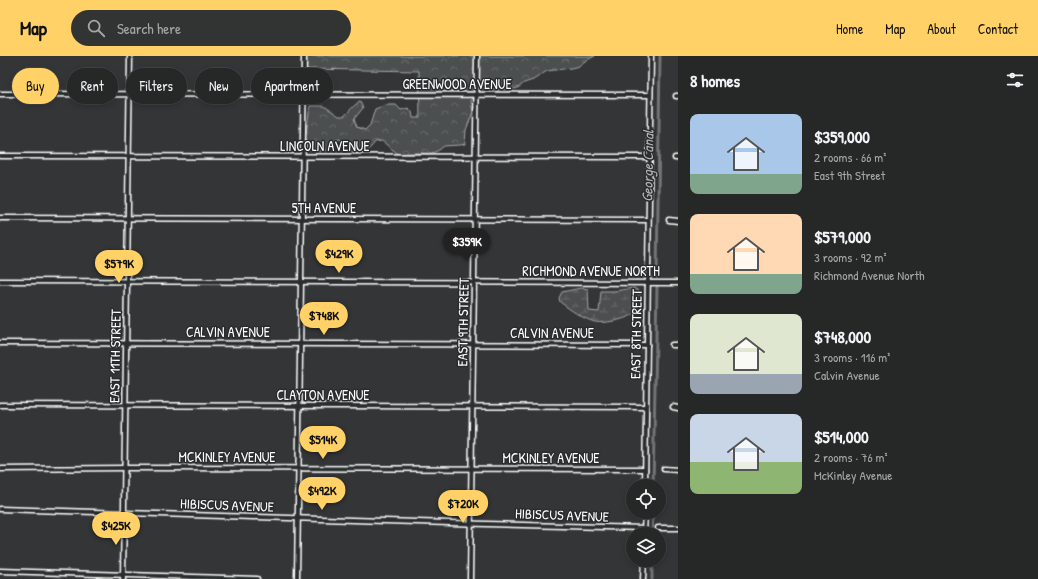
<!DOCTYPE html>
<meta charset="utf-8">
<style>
:root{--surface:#262828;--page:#323434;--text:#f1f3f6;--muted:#a4a6a8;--line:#424445;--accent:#ffd166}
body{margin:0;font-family:"Patrick Hand",sans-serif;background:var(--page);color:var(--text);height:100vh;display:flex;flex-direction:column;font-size:15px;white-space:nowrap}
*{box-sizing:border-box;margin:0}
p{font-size:13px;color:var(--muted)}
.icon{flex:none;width:22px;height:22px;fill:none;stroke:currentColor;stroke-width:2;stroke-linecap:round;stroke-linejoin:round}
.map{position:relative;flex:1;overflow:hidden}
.drawer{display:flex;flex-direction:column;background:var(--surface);width:360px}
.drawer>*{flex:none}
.banner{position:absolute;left:12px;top:12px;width:380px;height:36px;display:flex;gap:8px}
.buttons{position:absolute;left:626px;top:423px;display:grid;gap:8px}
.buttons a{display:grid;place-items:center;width:40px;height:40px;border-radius:50%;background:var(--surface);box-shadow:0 2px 6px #0003,0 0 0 1px var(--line);font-size:20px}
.price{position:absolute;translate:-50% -34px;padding:0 9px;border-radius:14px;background:var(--accent);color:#111;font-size:13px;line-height:26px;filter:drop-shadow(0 1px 2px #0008)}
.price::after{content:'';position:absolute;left:50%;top:24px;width:12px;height:9px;margin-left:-6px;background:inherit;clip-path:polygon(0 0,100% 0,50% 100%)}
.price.current{background:#222;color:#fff}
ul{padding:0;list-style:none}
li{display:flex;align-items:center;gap:12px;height:100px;padding:0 12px}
li span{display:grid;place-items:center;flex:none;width:112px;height:80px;border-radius:8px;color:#555}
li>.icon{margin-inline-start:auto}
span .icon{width:48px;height:48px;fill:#fffc;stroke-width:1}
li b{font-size:17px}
h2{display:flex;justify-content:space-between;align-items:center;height:48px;padding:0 12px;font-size:17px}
.chip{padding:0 14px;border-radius:18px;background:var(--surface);box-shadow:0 2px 6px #0003,0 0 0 1px var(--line);font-size:14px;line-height:36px}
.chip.current{background:var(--accent);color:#111}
header{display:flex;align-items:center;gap:24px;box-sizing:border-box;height:56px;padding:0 20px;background:var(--accent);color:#111}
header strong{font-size:19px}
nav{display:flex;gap:22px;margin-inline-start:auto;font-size:14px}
.search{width:280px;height:36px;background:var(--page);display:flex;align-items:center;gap:10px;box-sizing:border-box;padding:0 14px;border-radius:22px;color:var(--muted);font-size:15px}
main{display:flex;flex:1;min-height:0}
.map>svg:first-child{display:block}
.forest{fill:url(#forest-crowns);stroke:#a6a7a8}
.wetland{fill:url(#wetland-marsh);stroke:#a6a7a8}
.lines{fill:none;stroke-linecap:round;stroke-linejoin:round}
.canal{stroke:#737576;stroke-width:3}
.minor-casing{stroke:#fff;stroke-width:7}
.minor{stroke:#2a2d2e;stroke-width:4}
.labels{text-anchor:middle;stroke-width:3;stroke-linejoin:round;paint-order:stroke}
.street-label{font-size:14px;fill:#fff;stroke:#2a2d2e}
.water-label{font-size:15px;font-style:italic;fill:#b2b3b4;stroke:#2a2d2e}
</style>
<header>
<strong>Map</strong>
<div class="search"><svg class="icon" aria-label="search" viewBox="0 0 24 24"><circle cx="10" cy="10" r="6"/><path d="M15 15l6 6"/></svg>Search here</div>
<nav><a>Home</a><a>Map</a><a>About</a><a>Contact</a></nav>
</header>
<main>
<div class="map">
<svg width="678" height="523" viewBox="0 0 678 523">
<defs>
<pattern id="forest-crowns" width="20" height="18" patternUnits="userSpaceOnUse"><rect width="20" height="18" fill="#4c4f50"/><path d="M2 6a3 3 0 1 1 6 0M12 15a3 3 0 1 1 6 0" fill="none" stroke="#67696a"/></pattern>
<pattern id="wetland-marsh" width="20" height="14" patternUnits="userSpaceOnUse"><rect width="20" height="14" fill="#4c4f50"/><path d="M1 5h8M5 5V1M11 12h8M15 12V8" fill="none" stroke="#67696a"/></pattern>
</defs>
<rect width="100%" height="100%" fill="#333536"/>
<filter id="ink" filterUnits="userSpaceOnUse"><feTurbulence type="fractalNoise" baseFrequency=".025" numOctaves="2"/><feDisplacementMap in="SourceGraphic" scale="8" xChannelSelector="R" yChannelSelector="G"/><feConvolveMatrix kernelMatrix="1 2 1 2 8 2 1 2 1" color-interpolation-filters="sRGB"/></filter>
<g filter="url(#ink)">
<path class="forest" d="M306 0H595L585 5 579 10 571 12 547 15 533 24 524 27 518 32 509 34 500 33 498 35 490 31 482 33 474 40 471 45 473 56 466 74 465 88 460 89 444 90C434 99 430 97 418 97 411 97 405 97 398 98L382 85 375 86C368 96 365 96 352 96L346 85 338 83C333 91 327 97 317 95 312 95 308 93 304 93L310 50H324L339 60H344C349 56 354 48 360 46L363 52 354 63 357 71 365 74 370 69 375 53 386 49H396L401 54 408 52 412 56 413 62H420L419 15 306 13Z"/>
<path class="wetland" d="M581 232 588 233 589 255 599 256 601 235H614L634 232 640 236C641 242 642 248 638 254 632 263 605 268 595 266 581 262 571 254 560 246L559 242 562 236Z"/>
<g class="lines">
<g class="canal">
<path d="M657 221 660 0"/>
<path d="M653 430 657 231"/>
<path d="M652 478 653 456"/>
<path d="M652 523V504"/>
</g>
<g class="minor-casing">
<g id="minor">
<path d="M0 38 650 39"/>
<path d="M676 40H678"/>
<path d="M0 100 649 101"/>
<path d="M675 102H678"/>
<path d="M0 162 648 164"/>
<path d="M669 164 678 165"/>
<path d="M0 225 678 227"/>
<path d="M0 287 647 289"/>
<path d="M672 289H678"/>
<path d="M0 349 646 351"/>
<path d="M673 351 678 352"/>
<path d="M0 413 125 412 645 413"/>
<path d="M664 413 678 414"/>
<path d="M645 430 651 0"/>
<path d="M0 453 449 467 644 472"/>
<path d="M658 472H678"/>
<path d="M644 478 645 456"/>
<path d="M0 515 257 523"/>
<path d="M123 523 130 0"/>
<path d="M297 523 304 0"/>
<path d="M470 523 477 0"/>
<path d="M643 523 644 504"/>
</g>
</g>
<use href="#minor" class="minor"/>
</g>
</g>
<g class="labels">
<g class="street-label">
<text x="457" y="33">GREENWOOD AVENUE</text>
<text x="325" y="95">LINCOLN AVENUE</text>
<text x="324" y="157">5TH AVENUE</text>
<text x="591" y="220">RICHMOND AVENUE NORTH</text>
<text transform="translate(463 266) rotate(-89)" y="5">EAST 9TH STREET</text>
<text x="228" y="281">CALVIN AVENUE</text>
<text x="552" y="282">CALVIN AVENUE</text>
<text transform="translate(636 278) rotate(-89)" y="5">EAST 8TH STREET</text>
<text transform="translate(115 300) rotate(-89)" y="5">EAST 11TH STREET</text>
<text x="323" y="344">CLAYTON AVENUE</text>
<text x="227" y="406">MCKINLEY AVENUE</text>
<text x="551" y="407">MCKINLEY AVENUE</text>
<text transform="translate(227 449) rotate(2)" y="5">HIBISCUS AVENUE</text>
<text transform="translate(562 459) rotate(2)" y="5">HIBISCUS AVENUE</text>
</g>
<g class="water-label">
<text transform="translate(648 110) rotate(-89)" y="5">George Canal</text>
</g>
</g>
</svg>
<div class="buttons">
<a><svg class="icon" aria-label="locate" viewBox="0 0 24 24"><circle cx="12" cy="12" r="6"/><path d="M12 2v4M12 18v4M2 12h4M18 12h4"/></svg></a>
<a><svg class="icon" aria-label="layers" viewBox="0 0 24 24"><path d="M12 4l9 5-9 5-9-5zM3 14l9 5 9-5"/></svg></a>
</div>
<b class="price current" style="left:467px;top:206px">$359K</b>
<b class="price" style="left:339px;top:218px">$429K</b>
<b class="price" style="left:119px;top:228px">$579K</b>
<b class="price" style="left:324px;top:280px">$748K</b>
<b class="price" style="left:323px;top:404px">$514K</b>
<b class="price" style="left:322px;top:455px">$492K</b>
<b class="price" style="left:463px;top:468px">$720K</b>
<b class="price" style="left:116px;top:490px">$425K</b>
<div class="banner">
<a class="chip current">Buy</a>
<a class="chip">Rent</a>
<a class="chip">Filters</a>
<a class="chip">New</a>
<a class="chip">Apartment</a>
</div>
</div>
<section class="drawer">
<h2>8 homes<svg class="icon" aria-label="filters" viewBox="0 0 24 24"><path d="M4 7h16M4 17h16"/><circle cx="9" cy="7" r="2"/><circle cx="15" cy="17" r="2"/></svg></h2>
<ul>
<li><span style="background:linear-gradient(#a9c7e8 75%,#7fa58c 0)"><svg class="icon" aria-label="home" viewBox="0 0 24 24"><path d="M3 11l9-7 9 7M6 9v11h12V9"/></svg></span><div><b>$359,000</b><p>2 rooms · 66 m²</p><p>East 9th Street</p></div></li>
<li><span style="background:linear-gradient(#ffd9b3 75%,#7fa58c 0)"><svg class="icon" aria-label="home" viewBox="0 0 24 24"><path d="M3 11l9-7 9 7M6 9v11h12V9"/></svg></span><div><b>$579,000</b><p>3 rooms · 92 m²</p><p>Richmond Avenue North</p></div></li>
<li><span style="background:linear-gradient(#dfe7d0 75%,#9aa5b1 0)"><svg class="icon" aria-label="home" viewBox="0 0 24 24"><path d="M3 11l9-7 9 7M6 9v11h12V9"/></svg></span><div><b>$748,000</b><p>3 rooms · 116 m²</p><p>Calvin Avenue</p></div></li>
<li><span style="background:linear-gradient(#c9d6e8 60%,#8fb573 0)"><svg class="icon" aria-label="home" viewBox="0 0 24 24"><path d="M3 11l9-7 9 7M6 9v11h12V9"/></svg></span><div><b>$514,000</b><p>2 rooms · 76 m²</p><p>McKinley Avenue</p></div></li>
</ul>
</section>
</main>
